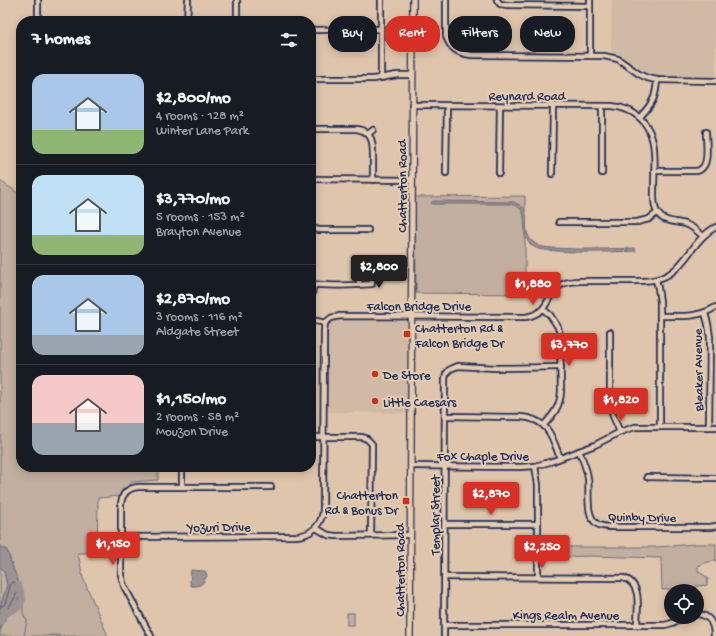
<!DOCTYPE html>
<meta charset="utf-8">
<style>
:root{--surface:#171b24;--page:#20242c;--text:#f1f3f6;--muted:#9ea1a6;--line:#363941;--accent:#d93025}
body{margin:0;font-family:"Gochi Hand",sans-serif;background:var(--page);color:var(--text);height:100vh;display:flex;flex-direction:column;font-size:15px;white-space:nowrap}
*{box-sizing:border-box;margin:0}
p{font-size:13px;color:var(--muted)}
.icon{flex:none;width:22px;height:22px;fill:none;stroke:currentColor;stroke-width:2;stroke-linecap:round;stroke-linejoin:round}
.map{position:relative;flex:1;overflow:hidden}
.details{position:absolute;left:16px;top:16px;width:300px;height:456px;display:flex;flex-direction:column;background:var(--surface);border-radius:16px;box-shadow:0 2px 10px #0003}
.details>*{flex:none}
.hud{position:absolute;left:328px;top:16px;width:328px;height:36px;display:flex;gap:8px}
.fabs{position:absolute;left:664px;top:584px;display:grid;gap:8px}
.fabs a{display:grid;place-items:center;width:40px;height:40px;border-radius:50%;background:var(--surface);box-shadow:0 2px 10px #0003;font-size:20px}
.price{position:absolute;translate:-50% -34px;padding:0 9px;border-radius:4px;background:var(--accent);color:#fff;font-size:13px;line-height:26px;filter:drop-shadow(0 1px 2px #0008)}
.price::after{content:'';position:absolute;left:50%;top:24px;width:12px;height:9px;margin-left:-6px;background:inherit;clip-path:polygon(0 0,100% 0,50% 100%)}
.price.selected{background:#222;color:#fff}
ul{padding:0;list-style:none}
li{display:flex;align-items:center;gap:12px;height:100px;padding:0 16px}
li+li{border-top:1px solid var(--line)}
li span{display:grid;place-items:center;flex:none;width:112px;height:80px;border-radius:12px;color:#555}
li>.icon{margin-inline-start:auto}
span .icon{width:48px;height:48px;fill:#fffc;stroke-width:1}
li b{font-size:17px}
h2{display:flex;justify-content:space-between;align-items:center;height:48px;padding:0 16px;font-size:17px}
.pill{padding:0 14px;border-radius:16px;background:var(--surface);box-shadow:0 2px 10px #0003;font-size:14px;line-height:36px}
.pill.selected{background:var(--accent);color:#fff}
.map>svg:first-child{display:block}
.built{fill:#d0baa5}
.green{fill:#c2af9f;stroke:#6e6f7e}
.water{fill:#9c9291;stroke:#686a7d}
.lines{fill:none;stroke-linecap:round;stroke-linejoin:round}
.shore{stroke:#4f5772;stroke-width:1}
.stream{stroke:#686a7d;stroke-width:1}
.river{stroke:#9c9291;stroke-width:7}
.minor-casing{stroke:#1b2f5e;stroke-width:8}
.major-casing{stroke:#1b2f5e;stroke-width:8}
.minor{stroke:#e7cbae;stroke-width:4.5}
.major{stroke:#e7cbae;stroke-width:5.5}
.poi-dot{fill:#c8321e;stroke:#e7cbae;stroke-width:1.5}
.labels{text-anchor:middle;stroke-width:4;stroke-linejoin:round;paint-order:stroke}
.street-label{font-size:13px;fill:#1b2f5e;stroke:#e7cbae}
.poi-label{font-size:13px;fill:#1b2f5e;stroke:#e7cbae;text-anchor:start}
</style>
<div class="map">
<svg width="716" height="636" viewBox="0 0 716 636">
<rect width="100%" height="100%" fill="#dfc5ab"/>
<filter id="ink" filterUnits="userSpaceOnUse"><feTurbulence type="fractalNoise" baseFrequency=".025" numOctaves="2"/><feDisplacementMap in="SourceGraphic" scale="8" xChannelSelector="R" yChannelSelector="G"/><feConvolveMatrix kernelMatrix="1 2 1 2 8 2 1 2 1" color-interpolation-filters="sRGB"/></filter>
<g filter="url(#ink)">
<g class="built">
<path d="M612 0H716V78L652 77 611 53Z"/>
<path d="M337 313H409L407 413 320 412 321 328 328 317Z"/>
</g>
<g class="green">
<path d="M0 181 21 195V467H158V480L132 482 120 496 98 498 97 553H78L83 578 108 636H0C0 623 9 613 17 603L13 568 7 550 0 547Z"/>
<path d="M525 196V294L416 293 415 197Z"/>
<path d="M696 544H716V560L705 563 698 566V571L708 578 707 585 662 590 661 558 590 556 560 557 557 550 566 547H657Z"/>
<path d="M0 567 4 571 7 585 0 608Z"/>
<rect x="347" y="613" width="7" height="12"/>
</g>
<g class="water">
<path d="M433 201 513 202C536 209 520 227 531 240 534 243 536 244 539 246 549 249 565 248 576 249 596 249 616 249 635 248L636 251C609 252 582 253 556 251 549 250 541 251 534 247 515 236 536 207 509 204H433L431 203Z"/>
<path d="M0 547 7 550 13 568 22 590 17 603 3 622 0 631V608L7 585 4 571 0 567Z"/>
<path d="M191 570 205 571 207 575C204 583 201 587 191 586L190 583Z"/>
</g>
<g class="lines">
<path class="shore" d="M0 606H3L5 604 11 583 13 582H14L18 591 13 601 0 619"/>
<g class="stream">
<path d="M23 599V614L27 621 24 636"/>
<path d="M48 636 50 635 64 636"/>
</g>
<path class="river" d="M0 622 4 614 17 608 23 599 18 585"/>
<g class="minor-casing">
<g id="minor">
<path d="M38 0V21"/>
<path d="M237 0V21"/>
<path d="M446 0V36C450 49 458 53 471 55L604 56 618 59 639 74 647 78 657 80 716 81"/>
<path d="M497 0 500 4 507 5 590 6"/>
<path d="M590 0V55"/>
<path d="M187 21 188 0"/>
<path d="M311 30 381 29"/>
<path d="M381 78V0"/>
<path d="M311 79H374L397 75H412"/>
<path d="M412 105 612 106C620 107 628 109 635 114 660 131 654 162 654 188 654 195 653 206 657 212 663 223 675 221 685 224 692 226 697 231 703 236"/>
<path d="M640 117C652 104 656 98 657 80"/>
<path d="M311 129H357C373 132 373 143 373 157 373 164 373 172 373 180"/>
<path d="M368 134 373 130"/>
<path d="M654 171H695C698 171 701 170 703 167 709 161 706 141 706 132"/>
<path d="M446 173 447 106"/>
<path d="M499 173 500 106"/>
<path d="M602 173V106"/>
<path d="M552 174 553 106"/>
<path d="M311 179 412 180"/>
<path d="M559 222H637L649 219 657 213"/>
<path d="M311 228 319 230H368"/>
<path d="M656 280 658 288 660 302V426"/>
<path d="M311 284C331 287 353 285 372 284V268L370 265H362L359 267V285"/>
<path d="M311 297 314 285"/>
<path d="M543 309 550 315 558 327 560 335 561 392C560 407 553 415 544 425"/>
<path d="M705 313 708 324 710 337 709 427"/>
<path d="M660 316C681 316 698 318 716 307"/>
<path d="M311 321H317L325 323"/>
<path d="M325 323 331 318 340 316 526 317C553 312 544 292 563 284 570 280 579 281 587 281 600 281 614 281 627 281 638 281 650 282 661 278 687 268 692 239 716 227"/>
<path d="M610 332V401L613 416 620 432"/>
<path d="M445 416 521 417C548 419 552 436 560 458"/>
<path d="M311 437H362L367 439 372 444 371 535"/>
<path d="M579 451C583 460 587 469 588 478 590 492 584 518 599 525 604 527 609 527 615 527H711L716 526"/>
<path d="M411 466 520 467 535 466 553 461 595 445 620 432 635 427H716"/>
<path d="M535 466 538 485V577"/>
<path d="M182 467V487"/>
<path d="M647 477 716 478"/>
<path d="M445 524H538"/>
<path d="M316 528 328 535 336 536 410 535"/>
<path d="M121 537 296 536C311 535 321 526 323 511L324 331 325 323"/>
<path d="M445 577 623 578C643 583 637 609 637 625"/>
<path d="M697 614C710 615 714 624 714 636"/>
<path d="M445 625H665L672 623 686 617"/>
<path d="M151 636 124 586 121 575V504C122 494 127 488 138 487H271"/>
<path d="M444 636 445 379 446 374 449 370 453 368 458 366 496 368 561 367"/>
</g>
</g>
<g class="major-casing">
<path id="major" d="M410 636 413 0"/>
</g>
<use href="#minor" class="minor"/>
<use href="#major" class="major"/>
</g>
</g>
<g class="poi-dot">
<rect x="403" y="330" width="8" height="8" rx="2"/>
<circle cx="375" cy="374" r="4"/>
<circle cx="375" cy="401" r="4"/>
<rect x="402" y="497" width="8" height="8" rx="2"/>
</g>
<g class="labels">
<g class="street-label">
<text x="527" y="100">Reynard Road</text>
<text transform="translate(401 186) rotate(-90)" y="5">Chatterton Road</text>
<text x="419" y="310">Falcon Bridge Drive</text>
<text transform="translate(697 370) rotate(-91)" y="5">Bleaker Avenue</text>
<text x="483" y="460">Fox Chaple Drive</text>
<text transform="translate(434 515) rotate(-90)" y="5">Templar Street</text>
<text transform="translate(642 516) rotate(1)" y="5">Quinby Drive</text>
<text x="219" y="531">Yozuri Drive</text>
<text transform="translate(399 570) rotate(-90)" y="5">Chatterton Road</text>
<text x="566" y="619">Kings Realm Avenue</text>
</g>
<g class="poi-label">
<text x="415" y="332">Chatterton Rd &amp;<tspan x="415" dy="15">Falcon Bridge Dr</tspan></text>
<text x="383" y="379">De Store</text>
<text x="383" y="406">Little Caesars</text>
<text x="398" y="499" text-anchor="end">Chatterton<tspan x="398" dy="15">Rd &amp; Bonus Dr</tspan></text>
</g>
</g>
</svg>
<div class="fabs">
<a><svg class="icon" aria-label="locate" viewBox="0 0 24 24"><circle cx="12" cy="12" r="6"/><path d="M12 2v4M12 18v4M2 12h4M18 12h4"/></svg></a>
</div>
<b class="price selected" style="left:379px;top:289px">$2,800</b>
<b class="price" style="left:533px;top:306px">$1,880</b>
<b class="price" style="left:569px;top:367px">$3,770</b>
<b class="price" style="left:621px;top:422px">$1,820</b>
<b class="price" style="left:491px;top:516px">$2,870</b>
<b class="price" style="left:113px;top:566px">$1,150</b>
<b class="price" style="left:542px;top:569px">$2,250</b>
<div class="hud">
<a class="pill">Buy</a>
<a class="pill selected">Rent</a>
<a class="pill">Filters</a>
<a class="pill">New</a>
</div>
<section class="details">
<h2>7 homes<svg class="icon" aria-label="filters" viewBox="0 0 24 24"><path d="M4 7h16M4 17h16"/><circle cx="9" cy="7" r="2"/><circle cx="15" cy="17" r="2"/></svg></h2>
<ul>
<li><span style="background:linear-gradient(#a9c7e8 70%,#8fb573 0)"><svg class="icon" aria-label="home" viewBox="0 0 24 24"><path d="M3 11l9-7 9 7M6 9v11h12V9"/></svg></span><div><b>$2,800/mo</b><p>4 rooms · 128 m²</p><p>Winter Lane Park</p></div></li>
<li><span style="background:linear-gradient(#bfe0f5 75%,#8fb573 0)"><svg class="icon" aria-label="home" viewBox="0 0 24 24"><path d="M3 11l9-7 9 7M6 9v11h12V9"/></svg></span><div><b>$3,770/mo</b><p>5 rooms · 153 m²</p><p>Brayton Avenue</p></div></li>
<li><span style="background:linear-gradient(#a9c7e8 75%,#9aa5b1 0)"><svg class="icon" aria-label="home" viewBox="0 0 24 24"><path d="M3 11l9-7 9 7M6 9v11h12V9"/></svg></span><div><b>$2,870/mo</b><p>3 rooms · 116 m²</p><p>Aldgate Street</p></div></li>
<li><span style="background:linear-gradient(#f6c9c9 60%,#9aa5b1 0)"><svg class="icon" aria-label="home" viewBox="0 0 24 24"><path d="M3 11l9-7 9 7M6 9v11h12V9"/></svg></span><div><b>$1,150/mo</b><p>2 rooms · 58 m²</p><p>Mouzon Drive</p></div></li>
</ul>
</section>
</div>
